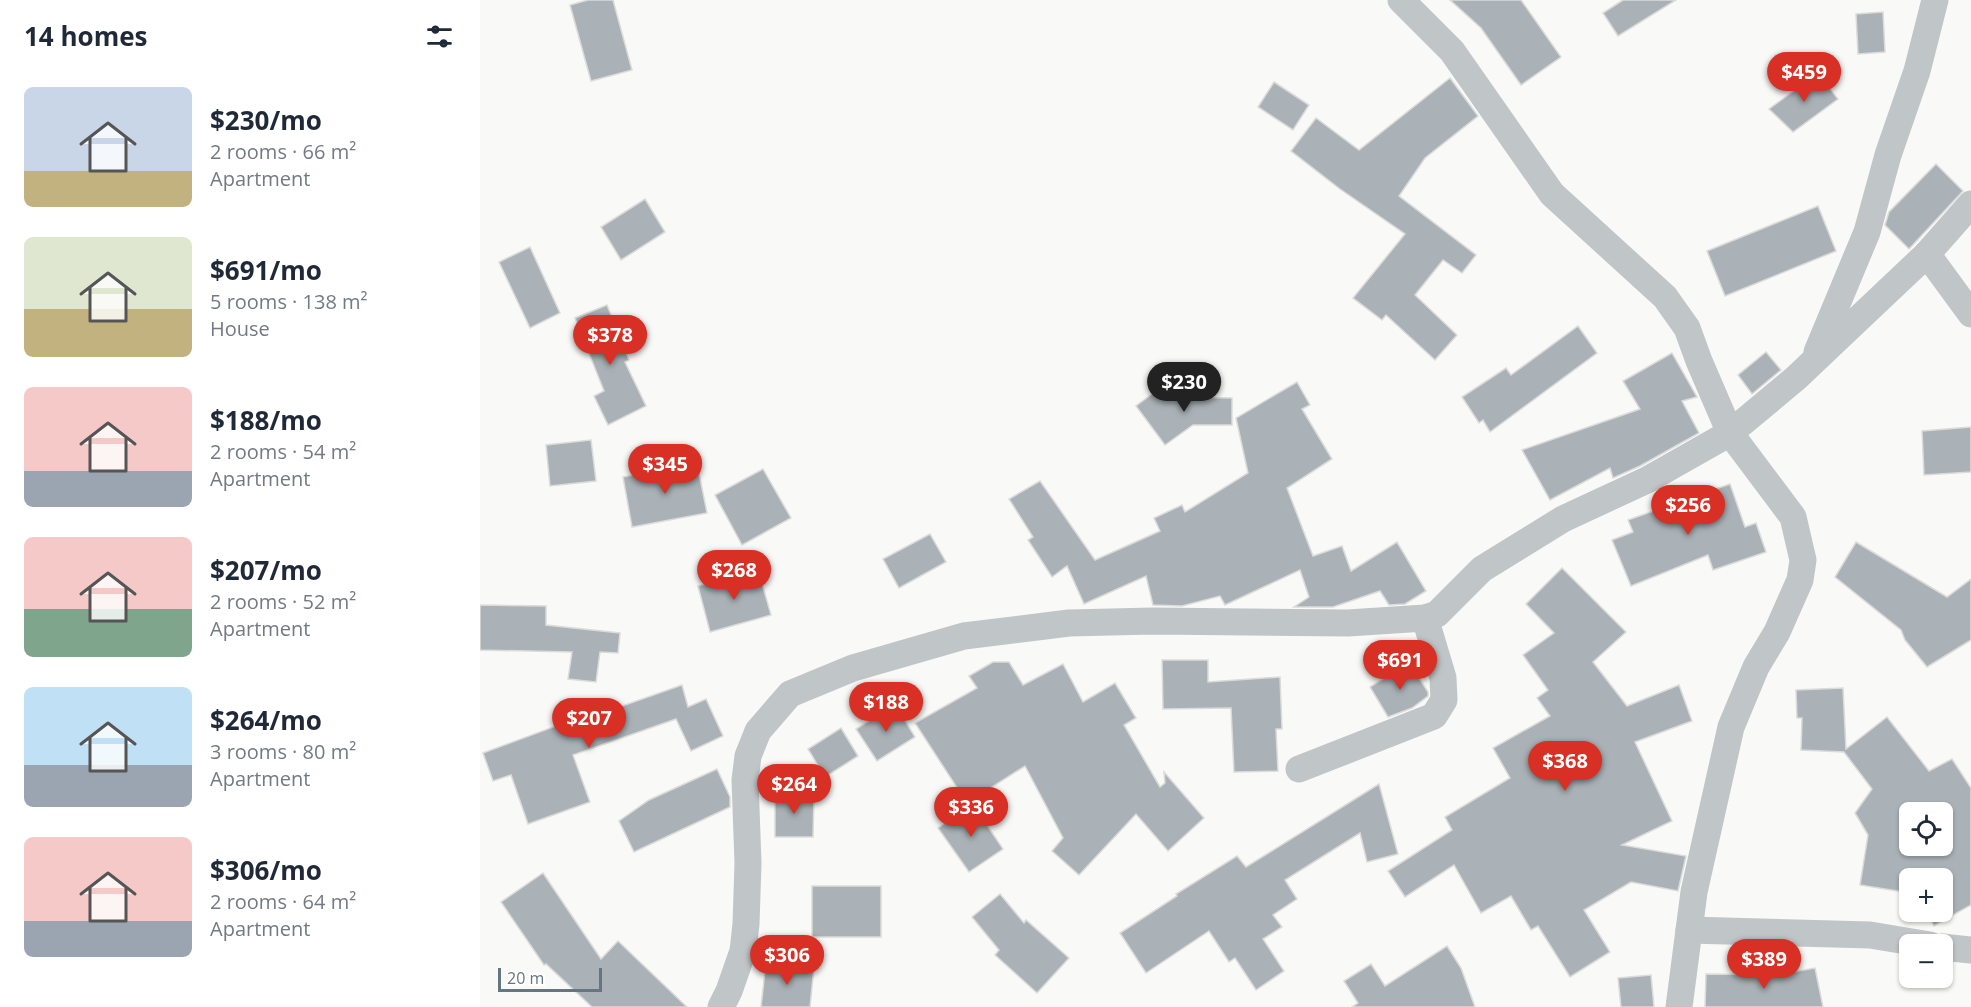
<!DOCTYPE html>
<meta charset="utf-8">
<style>
:root{--surface:#fff;--page:#f2f2f3;--text:#1f2937;--muted:#747a83;--accent:#d93025}
body{margin:0;font-family:"Open Sans",sans-serif;background:var(--page);color:var(--text);height:100vh;display:flex;flex-direction:column;font-size:22px;white-space:nowrap}
*{box-sizing:border-box;margin:0}
p{font-size:20px;color:var(--muted)}
.icon{flex:none;width:33px;height:33px;fill:none;stroke:currentColor;stroke-width:2;stroke-linecap:round;stroke-linejoin:round}
.map{position:relative;flex:1;overflow:hidden}
.details{display:flex;flex-direction:column;background:var(--surface);width:480px}
.details>*{flex:none}
.tools{position:absolute;left:1419px;top:802px;display:grid;gap:12px}
.tools a{display:grid;place-items:center;width:54px;height:54px;border-radius:9px;background:var(--surface);box-shadow:0 2px 4px #0004;font-size:30px}
.scale{position:absolute;left:18px;bottom:15px;width:104px;box-sizing:border-box;padding-left:6px;border:3px solid #667680;border-top:0;font-size:16px;line-height:21px;white-space:nowrap;color:#667680;-webkit-text-stroke:4px #fff;paint-order:stroke}
.price{position:absolute;translate:-50% -51px;padding:0 14px;border-radius:21px;background:var(--accent);color:#fff;font-size:20px;line-height:39px;filter:drop-shadow(0 2px 3px #0008)}
.price::after{content:'';position:absolute;left:50%;top:36px;width:18px;height:14px;margin-left:-9px;background:inherit;clip-path:polygon(0 0,100% 0,50% 100%)}
.price.selected{background:#222;color:#fff}
ul{padding:0;list-style:none}
li{display:flex;align-items:center;gap:18px;height:150px;padding:0 24px}
li span{display:grid;place-items:center;flex:none;width:168px;height:120px;border-radius:9px;color:#555}
li>.icon{margin-inline-start:auto}
span .icon{width:72px;height:72px;fill:#fffc;stroke-width:1}
li b{font-size:26px}
h2{display:flex;justify-content:space-between;align-items:center;height:72px;padding:0 24px;font-size:26px}
main{display:flex;flex:1;min-height:0}
.map>svg:first-child{display:block}
.building{fill:#aab2b7;stroke:#dbdbd9;stroke-width:1.5;fill-rule:evenodd}
.lines{fill:none;stroke-linecap:round;stroke-linejoin:round}
.street{stroke:#c0c5c8;stroke-width:27}
</style>
<main>
<section class="details">
<h2>14 homes<svg class="icon" aria-label="filters" viewBox="0 0 24 24"><path d="M4 7h16M4 17h16"/><circle cx="9" cy="7" r="2"/><circle cx="15" cy="17" r="2"/></svg></h2>
<ul>
<li><span style="background:linear-gradient(#c9d6e8 70%,#c2b280 0)"><svg class="icon" aria-label="home" viewBox="0 0 24 24"><path d="M3 11l9-7 9 7M6 9v11h12V9"/></svg></span><div><b>$230/mo</b><p>2 rooms · 66 m²</p><p>Apartment</p></div></li>
<li><span style="background:linear-gradient(#dfe7d0 60%,#c2b280 0)"><svg class="icon" aria-label="home" viewBox="0 0 24 24"><path d="M3 11l9-7 9 7M6 9v11h12V9"/></svg></span><div><b>$691/mo</b><p>5 rooms · 138 m²</p><p>House</p></div></li>
<li><span style="background:linear-gradient(#f6c9c9 70%,#9aa5b1 0)"><svg class="icon" aria-label="home" viewBox="0 0 24 24"><path d="M3 11l9-7 9 7M6 9v11h12V9"/></svg></span><div><b>$188/mo</b><p>2 rooms · 54 m²</p><p>Apartment</p></div></li>
<li><span style="background:linear-gradient(#f6c9c9 60%,#7fa58c 0)"><svg class="icon" aria-label="home" viewBox="0 0 24 24"><path d="M3 11l9-7 9 7M6 9v11h12V9"/></svg></span><div><b>$207/mo</b><p>2 rooms · 52 m²</p><p>Apartment</p></div></li>
<li><span style="background:linear-gradient(#bfe0f5 65%,#9aa5b1 0)"><svg class="icon" aria-label="home" viewBox="0 0 24 24"><path d="M3 11l9-7 9 7M6 9v11h12V9"/></svg></span><div><b>$264/mo</b><p>3 rooms · 80 m²</p><p>Apartment</p></div></li>
<li><span style="background:linear-gradient(#f6c9c9 70%,#9aa5b1 0)"><svg class="icon" aria-label="home" viewBox="0 0 24 24"><path d="M3 11l9-7 9 7M6 9v11h12V9"/></svg></span><div><b>$306/mo</b><p>2 rooms · 64 m²</p><p>Apartment</p></div></li>
</ul>
</section>
<div class="map">
<svg width="1491" height="1007" viewBox="0 0 1491 1007">
<rect width="100%" height="100%" fill="#f9f9f7"/>
<g class="building">
<path d="M108 0H133L152 70 111 81 90 5Z"/>
<path d="M970 0H1041L1081 57 1041 85 1001 28Z"/>
<path d="M1143 0H1196L1138 36 1123 13Z"/>
<path d="M1403 12 1405 52 1378 54 1376 14Z"/>
<path d="M1338 73 1358 99 1313 132 1289 109Z"/>
<path d="M970 78 998 116 945 158 919 196 996 255 982 273 963 260 935 295 977 335 955 360 906 315 902 320 873 298 925 234 860 189 811 151 836 118 879 150Z"/>
<path d="M794 82 829 105 813 130 778 107Z"/>
<path d="M1456 164 1483 191 1429 249 1405 225 1409 212Z"/>
<path d="M165 199 185 232 141 260 121 227Z"/>
<path d="M1338 206 1356 251 1245 296 1227 251Z"/>
<path d="M50 247 80 313 50 328 19 262Z"/>
<path d="M127 305 149 360 145 362 166 406 128 425 114 396 124 391 95 318Z"/>
<path d="M1098 326 1117 353 1010 432 1003 420 999 423 982 397 1026 368 1031 375Z"/>
<path d="M1286 352 1301 370 1272 394 1258 375Z"/>
<path d="M1192 353 1217 397 1202 401 1219 433 1160 466 1133 478 1130 468 1070 500 1042 450 1160 409 1143 381Z"/>
<path d="M817 382 830 405 822 409 852 459 807 488 833 556 862 546 871 571 917 542 946 591 925 604 909 605 900 591 853 607H814L829 597 820 570 745 605 740 596 702 606 673 605 666 576 604 604 587 566 572 577 548 540 553 537 529 499 560 481 615 560 680 531 674 518 702 505 705 512 768 473 756 418Z"/>
<path d="M680 388 687 397 752 398V425H713L685 445 656 406Z"/>
<path d="M1491 427V472L1444 475 1442 431Z"/>
<path d="M111 440 116 481 70 486 66 445Z"/>
<path d="M217 463 227 513 152 527 143 477Z"/>
<path d="M283 469 311 518 262 545 235 495Z"/>
<path d="M1250 484 1265 527 1276 523 1286 552 1233 570 1228 555 1151 586 1132 540 1153 532 1148 520Z"/>
<path d="M450 534 466 562 419 588 403 559Z"/>
<path d="M1376 542 1467 597 1491 579V640L1447 667 1425 640 1421 630 1355 577Z"/>
<path d="M1082 568 1146 632 1113 662 1147 706 1199 685 1212 721 1155 742 1192 821 1142 845 1206 856 1198 891 1151 882 1104 910 1130 952 1090 977 1058 926 1051 930 1031 896 1001 913 974 865 925 897 908 871 972 830 965 817 1030 778 1013 748 1070 716 1057 698 1068 690 1043 655 1074 633 1046 604Z"/>
<path d="M278 569 291 615 230 632 218 586Z"/>
<path d="M0 605 66 606V625L140 633 138 653 120 652 116 682 88 679 92 652 0 650Z"/>
<path d="M682 660H728V682L800 677 802 729H796L798 771 754 772 751 708 683 709Z"/>
<path d="M513 662H529L543 685 583 664 603 702 635 683 656 718 644 725 680 787 685 783 684 772 724 818 688 851 656 814 599 875 572 851 583 838 545 766 487 803 435 723 497 688 489 676Z"/>
<path d="M929 662 948 692V696L932 708 908 717 890 687Z"/>
<path d="M202 685 208 707 226 699 243 736 211 751 196 719 93 755 110 802 48 824 31 775 13 781 3 753 111 713V717Z"/>
<path d="M1363 688 1366 749 1407 717 1449 771 1472 759 1491 788V905L1454 926 1446 912H1462V879H1430V893L1380 885 1388 835 1375 813 1392 789 1364 752 1321 750 1322 718H1317L1316 690ZM1430 813H1462V846H1430Z"/>
<path d="M415 704 435 737 397 761 376 729Z"/>
<path d="M361 728 378 756 345 777 328 749Z"/>
<path d="M237 769 250 797V807L154 852 139 821 169 800Z"/>
<path d="M899 784 918 854 887 862 880 833 805 880 817 899 793 915 802 927 783 939 804 971 776 990 755 958 749 962 729 931 666 973 640 933 697 896 696 894 757 856 766 867Z"/>
<path d="M295 794H334L333 837H295Z"/>
<path d="M493 804 523 849 489 872 458 828Z"/>
<path d="M63 873 121 959 138 941 207 1007H112L66 964 64 965 21 902Z"/>
<rect x="332" y="886" width="69" height="51"/>
<path d="M520 894 544 923 546 920 589 958 557 993 515 955 519 950 492 917Z"/>
<path d="M967 946 981 968 995 1007H872L878 1003 864 981 891 964 905 986Z"/>
<path d="M286 962 334 967 330 1007H281Z"/>
<path d="M1335 968 1343 1007H1225L1226 974 1296 975Z"/>
<path d="M1171 975 1174 1007H1141L1138 978Z"/>
</g>
<g class="lines">
<g class="street">
<path d="M921 0 972 51 1072 194 1185 297 1207 328 1219 361 1250 433 1313 517 1323 560 1320 580 1297 632 1276 667 1251 727 1214 892 1199 1007"/>
<path d="M1447 254 1491 314"/>
<path d="M1337 352 1387 232 1408 155 1437 71 1455 0"/>
<path d="M819 769 954 716 964 700 963 678 945 618"/>
<path d="M1209 930 1390 935 1450 945"/>
<path d="M1462 947 1491 950"/>
<path d="M241 1007 249 991 263 951 266 924 268 863 265 780 268 756 278 731 310 694 373 668 484 636 589 623 673 621 868 623 945 618 957 614 1002 569 1083 519 1167 480 1250 433 1316 378 1355 341 1447 254 1491 204"/>
</g>
</g>
</svg>
<div class="tools">
<a><svg class="icon" aria-label="locate" viewBox="0 0 24 24"><circle cx="12" cy="12" r="6"/><path d="M12 2v4M12 18v4M2 12h4M18 12h4"/></svg></a>
<a>+</a>
<a>−</a>
</div>
<div class="scale">20 m</div>
<b class="price" style="left:1324px;top:103px">$459</b>
<b class="price" style="left:130px;top:366px">$378</b>
<b class="price selected" style="left:704px;top:413px">$230</b>
<b class="price" style="left:185px;top:495px">$345</b>
<b class="price" style="left:1208px;top:536px">$256</b>
<b class="price" style="left:254px;top:601px">$268</b>
<b class="price" style="left:920px;top:691px">$691</b>
<b class="price" style="left:406px;top:733px">$188</b>
<b class="price" style="left:109px;top:749px">$207</b>
<b class="price" style="left:1085px;top:792px">$368</b>
<b class="price" style="left:314px;top:815px">$264</b>
<b class="price" style="left:491px;top:838px">$336</b>
<b class="price" style="left:307px;top:986px">$306</b>
<b class="price" style="left:1284px;top:990px">$389</b>
</div>
</main>
